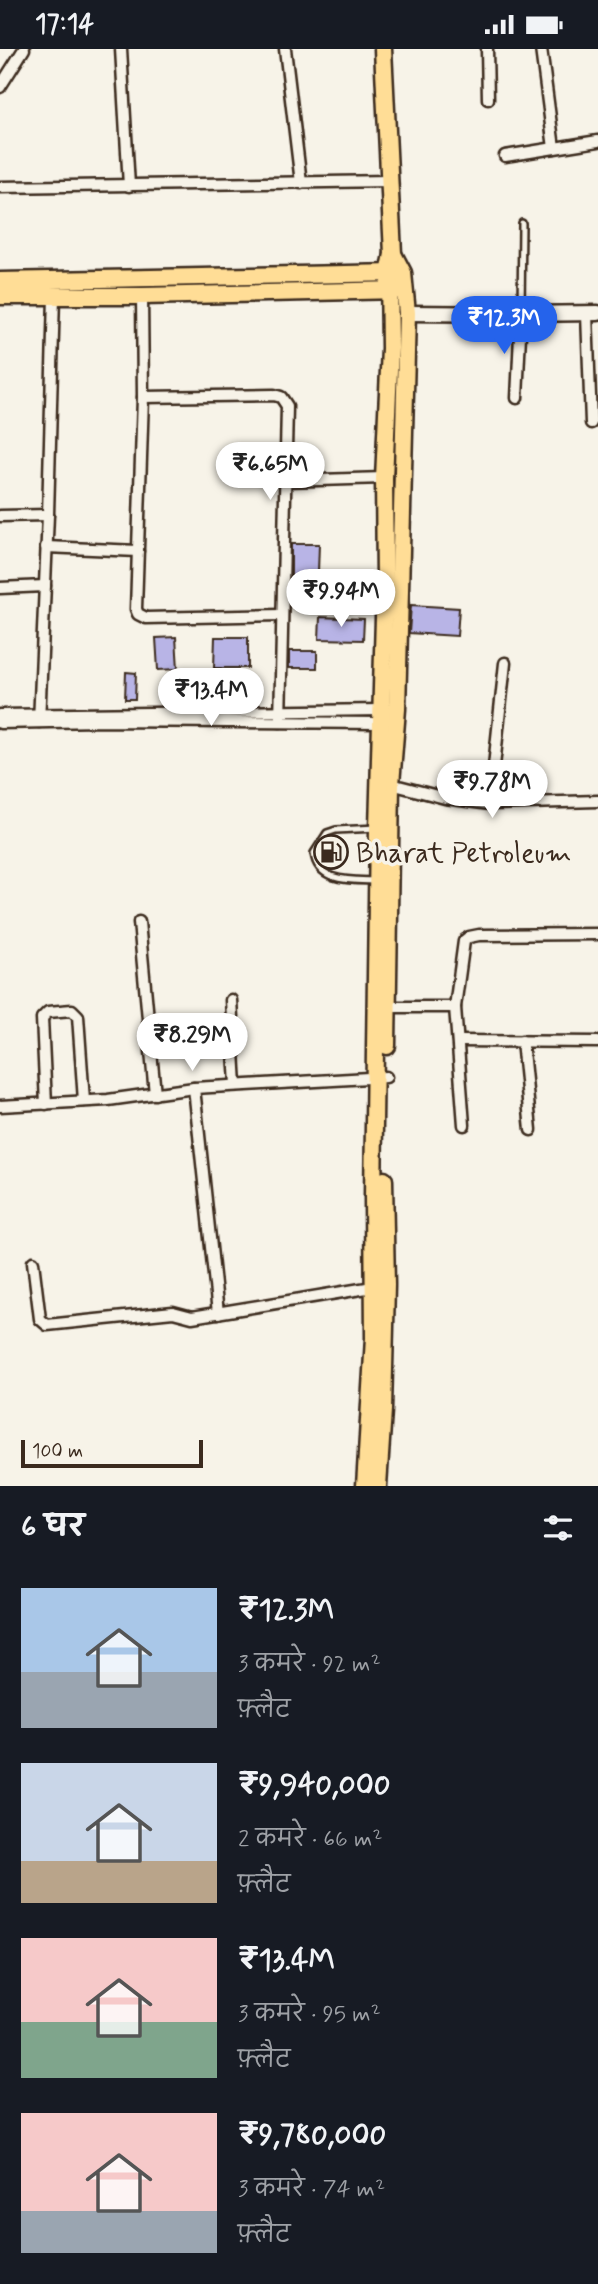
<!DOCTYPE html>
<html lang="hi">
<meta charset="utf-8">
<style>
:root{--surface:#171b24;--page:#20242c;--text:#f1f3f6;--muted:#9ea1a6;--accent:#2563eb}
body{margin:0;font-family:Mynerve,"Playpen Sans Deva",sans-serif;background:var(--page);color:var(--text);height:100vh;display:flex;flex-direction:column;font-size:26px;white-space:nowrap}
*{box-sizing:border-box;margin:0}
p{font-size:23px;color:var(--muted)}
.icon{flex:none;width:38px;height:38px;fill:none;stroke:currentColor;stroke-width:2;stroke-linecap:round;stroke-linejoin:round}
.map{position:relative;height:1437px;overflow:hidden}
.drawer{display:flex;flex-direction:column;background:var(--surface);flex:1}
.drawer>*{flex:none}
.scale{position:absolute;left:21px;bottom:18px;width:182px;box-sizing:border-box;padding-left:7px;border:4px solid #3b2a1e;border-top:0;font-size:19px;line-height:24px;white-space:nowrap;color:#3b2a1e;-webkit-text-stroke:5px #f7f3e8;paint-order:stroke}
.price{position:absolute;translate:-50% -60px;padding:0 16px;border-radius:24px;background:#fff;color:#222;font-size:23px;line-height:46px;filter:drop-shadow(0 2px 4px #0008)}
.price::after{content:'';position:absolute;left:50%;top:42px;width:21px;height:16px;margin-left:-10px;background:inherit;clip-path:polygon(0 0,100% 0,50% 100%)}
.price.on{background:var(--accent);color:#fff}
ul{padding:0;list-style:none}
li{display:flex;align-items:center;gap:21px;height:175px;padding:0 21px}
li span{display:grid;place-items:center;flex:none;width:196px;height:140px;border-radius:0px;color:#555}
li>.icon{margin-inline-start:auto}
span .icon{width:84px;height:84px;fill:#fffc;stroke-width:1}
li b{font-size:30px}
h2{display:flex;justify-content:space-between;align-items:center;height:84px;padding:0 21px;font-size:30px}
.status{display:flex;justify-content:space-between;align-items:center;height:49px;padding:0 35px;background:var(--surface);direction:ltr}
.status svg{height:19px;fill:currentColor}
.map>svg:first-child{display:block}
.building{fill:#b8b4e6;stroke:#3b2a1e;stroke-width:2}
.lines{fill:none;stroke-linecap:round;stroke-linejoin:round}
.lane-casing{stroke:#3b2a1e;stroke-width:10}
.street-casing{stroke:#3b2a1e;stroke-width:15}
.secondary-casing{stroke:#3b2a1e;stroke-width:19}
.primary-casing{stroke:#3b2a1e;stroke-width:21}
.lane{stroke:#f7f3e8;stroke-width:5}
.street{stroke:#f7f3e8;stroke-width:10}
.secondary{stroke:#f7f3e8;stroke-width:14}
.primary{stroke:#ffdd96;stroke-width:16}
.labels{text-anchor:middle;stroke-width:7;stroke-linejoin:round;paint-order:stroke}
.poi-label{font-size:28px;fill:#3b2a1e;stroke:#f7f3e8;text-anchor:start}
</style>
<div class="status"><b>17:14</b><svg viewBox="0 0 49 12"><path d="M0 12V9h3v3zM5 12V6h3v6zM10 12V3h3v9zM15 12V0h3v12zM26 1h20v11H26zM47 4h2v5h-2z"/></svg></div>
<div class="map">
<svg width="598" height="1437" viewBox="0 0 598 1437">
<rect width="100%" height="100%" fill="#f7f3e8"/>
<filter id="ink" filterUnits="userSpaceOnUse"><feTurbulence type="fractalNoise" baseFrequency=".0143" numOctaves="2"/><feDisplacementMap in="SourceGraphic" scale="14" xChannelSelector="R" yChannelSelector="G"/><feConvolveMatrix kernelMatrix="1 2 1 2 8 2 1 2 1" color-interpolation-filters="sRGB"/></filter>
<g filter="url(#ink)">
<g class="building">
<path d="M291 495H319L318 523H304V529L291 528Z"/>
<rect x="322" y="525" width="36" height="20"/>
<path d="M411 556 459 559 457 587 409 584Z"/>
<path d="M320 568 364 570 363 591 319 590Z"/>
<path d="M176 588 178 620 158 621 156 589Z"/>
<path d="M215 588H248V619H214Z"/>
<rect x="289" y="602" width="28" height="17"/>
<path d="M126 623 136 624 135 650H125Z"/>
</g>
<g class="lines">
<g class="lane-casing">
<g id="lane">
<path d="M521 262 522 174"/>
<path d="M376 832C352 831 317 834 314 804L327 784 336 781 377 779"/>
</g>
</g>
<g class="street-casing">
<g id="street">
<path d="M121 0 129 137"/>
<path d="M285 0 301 134"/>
<path d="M487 0 488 50"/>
<path d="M541 0 554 99"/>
<path d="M0 38 24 0"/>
<path d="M505 107 598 92"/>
<path d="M0 138 390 132"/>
<path d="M142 247 143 348 136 560 138 565 146 569 281 566"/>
<path d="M587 265 591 374"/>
<path d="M143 348 274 346 281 348 287 357 280 673"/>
<path d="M517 349 521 265"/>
<path d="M286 432 384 429"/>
<path d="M0 467 48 466"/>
<path d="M46 498 138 502"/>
<path d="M0 539 45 537"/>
<path d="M0 666 382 661"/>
<path d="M39 673 48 466 54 247"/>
<path d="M0 674 99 672 382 674"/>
<path d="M391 735 445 749 490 755 598 752"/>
<path d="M490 755 505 614"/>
<path d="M139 873 155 1045"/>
<path d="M231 951 236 1036"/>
<path d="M388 958H455"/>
<path d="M458 992 598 993"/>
<path d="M522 992 531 1081"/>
<path d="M194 1039 218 1264"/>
<path d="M46 1055 42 969 48 963 72 961 78 967 84 1052"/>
<path d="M0 1057 108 1051 194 1039 386 1028"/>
<path d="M464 1076 455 958 464 892 469 888 479 886 598 885"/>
<path d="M33 1213 40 1270 47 1276 173 1263 192 1268 379 1237"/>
</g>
</g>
<g class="secondary-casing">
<path id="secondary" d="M407 264 521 265 598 264"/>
</g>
<g class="primary-casing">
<g id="primary">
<path d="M0 232 396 224"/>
<path d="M0 247H142L400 241"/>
<path d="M387 997 391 735 397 660 407 264 403 224 393 205"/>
<path d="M365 1437 374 1289 373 1148 378 779 385 533 384 429 390 299 389 225 393 205 383 0"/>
<path d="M378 1437 383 1361 386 1236 384 1131"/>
</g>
</g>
<use href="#lane" class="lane"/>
<use href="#street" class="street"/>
<use href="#secondary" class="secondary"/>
<use href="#primary" class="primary"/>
</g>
</g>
<defs>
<g id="fuel-ring" transform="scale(1.75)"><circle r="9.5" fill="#f7f3e8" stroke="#3b2a1e" stroke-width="1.5"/><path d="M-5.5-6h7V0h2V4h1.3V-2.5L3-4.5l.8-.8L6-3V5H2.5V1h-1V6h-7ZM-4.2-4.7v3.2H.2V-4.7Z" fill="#3b2a1e"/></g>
</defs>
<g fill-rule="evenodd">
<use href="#fuel-ring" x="331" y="803"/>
</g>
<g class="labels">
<g class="poi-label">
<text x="356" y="813">Bharat Petroleum</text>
</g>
</g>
</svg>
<div class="scale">100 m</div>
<b class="price on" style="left:504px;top:307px">₹12.3M</b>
<b class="price" style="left:270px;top:453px">₹6.65M</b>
<b class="price" style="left:341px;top:580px">₹9.94M</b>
<b class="price" style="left:211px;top:679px">₹13.4M</b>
<b class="price" style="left:492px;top:771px">₹9.78M</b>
<b class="price" style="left:192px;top:1024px">₹8.29M</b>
</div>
<section class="drawer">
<h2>6 घर<svg class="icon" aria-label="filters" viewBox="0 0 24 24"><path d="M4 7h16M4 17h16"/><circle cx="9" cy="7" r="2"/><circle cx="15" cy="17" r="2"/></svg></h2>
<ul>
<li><span style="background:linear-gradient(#a9c7e8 60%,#9aa5b1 0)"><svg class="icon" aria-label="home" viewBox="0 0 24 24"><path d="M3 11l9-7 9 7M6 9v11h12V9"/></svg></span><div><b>₹12.3M</b><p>3 कमरे · 92 m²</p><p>फ़्लैट</p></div></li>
<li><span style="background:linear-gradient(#c9d6e8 70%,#b9a48a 0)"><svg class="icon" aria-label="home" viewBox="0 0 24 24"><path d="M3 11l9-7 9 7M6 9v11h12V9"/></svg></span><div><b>₹9,940,000</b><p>2 कमरे · 66 m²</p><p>फ़्लैट</p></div></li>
<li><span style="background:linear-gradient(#f6c9c9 60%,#7fa58c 0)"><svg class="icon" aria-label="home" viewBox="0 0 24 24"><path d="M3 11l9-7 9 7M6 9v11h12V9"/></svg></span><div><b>₹13.4M</b><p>3 कमरे · 95 m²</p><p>फ़्लैट</p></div></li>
<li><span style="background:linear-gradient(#f6c9c9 70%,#9aa5b1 0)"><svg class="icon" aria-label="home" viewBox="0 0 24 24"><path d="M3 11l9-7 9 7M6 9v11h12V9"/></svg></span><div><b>₹9,780,000</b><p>3 कमरे · 74 m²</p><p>फ़्लैट</p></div></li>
</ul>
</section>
